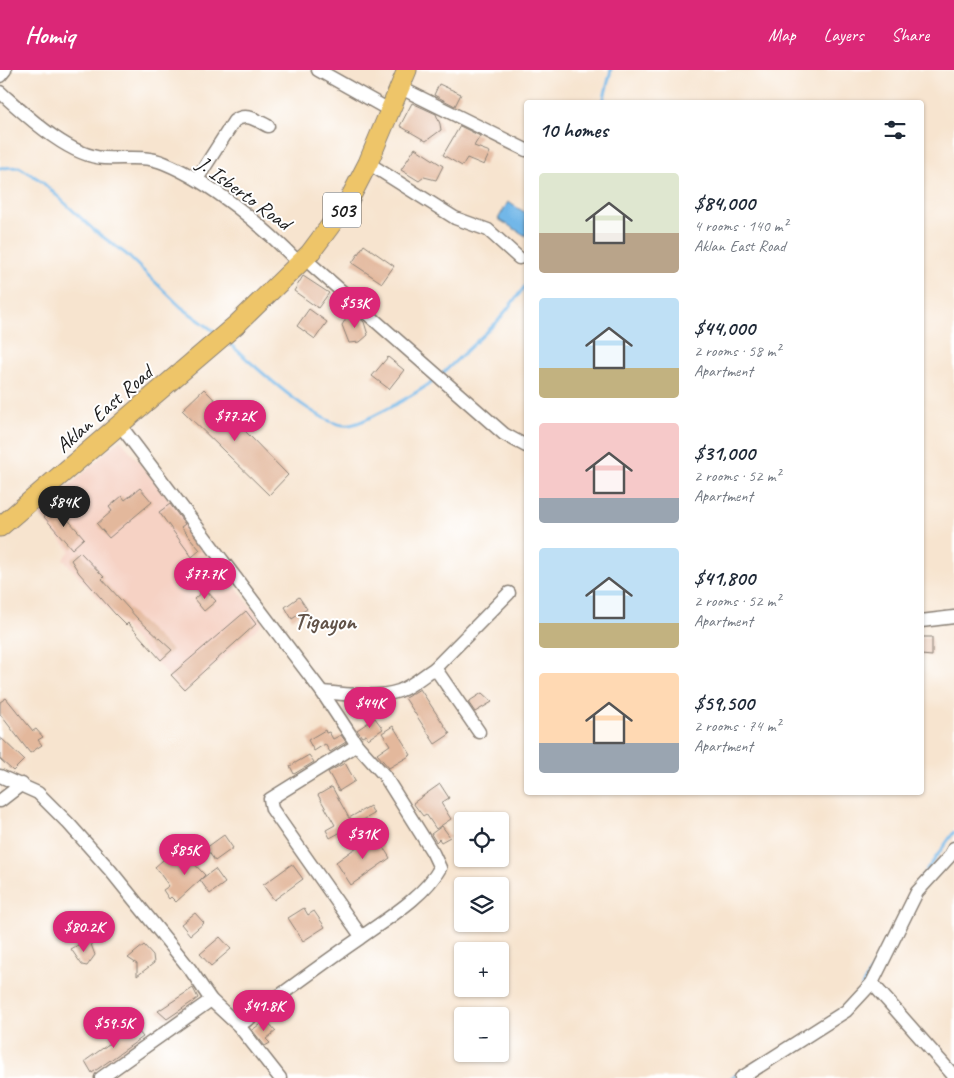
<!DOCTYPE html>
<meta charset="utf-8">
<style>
:root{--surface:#fff;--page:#f6f6f7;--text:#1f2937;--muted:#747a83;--accent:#db2777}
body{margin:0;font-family:Caveat,sans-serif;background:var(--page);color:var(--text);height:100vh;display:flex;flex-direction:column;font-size:19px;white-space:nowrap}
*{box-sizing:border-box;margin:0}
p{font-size:16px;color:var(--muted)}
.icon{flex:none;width:28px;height:28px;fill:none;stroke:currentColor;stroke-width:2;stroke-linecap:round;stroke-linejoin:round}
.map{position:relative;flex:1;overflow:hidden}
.side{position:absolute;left:524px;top:30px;width:400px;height:695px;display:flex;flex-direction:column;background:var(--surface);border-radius:5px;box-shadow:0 1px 4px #0004}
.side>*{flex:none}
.controls{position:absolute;left:454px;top:742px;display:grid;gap:10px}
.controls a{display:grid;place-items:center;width:55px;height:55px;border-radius:5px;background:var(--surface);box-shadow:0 1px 4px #0004;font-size:25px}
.price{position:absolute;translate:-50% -42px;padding:0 11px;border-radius:18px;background:var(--accent);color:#fff;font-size:16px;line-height:32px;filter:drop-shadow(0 1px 2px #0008)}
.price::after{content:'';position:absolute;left:50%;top:30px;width:15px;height:11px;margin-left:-8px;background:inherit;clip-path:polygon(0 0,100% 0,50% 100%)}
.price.on{background:#222;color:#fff}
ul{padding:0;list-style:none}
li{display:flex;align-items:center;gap:15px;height:125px;padding:0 15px}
li span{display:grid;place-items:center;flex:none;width:140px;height:100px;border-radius:5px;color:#555}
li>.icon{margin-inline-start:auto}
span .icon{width:60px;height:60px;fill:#fffc;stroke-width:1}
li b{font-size:21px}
h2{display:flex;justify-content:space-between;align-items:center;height:60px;padding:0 15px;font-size:21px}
header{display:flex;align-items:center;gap:30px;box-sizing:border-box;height:70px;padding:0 25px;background:var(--accent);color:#fff}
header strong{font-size:24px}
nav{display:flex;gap:28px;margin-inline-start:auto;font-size:18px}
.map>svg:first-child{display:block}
.built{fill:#f6d2c4}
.water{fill:#72b7e8;stroke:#476a82}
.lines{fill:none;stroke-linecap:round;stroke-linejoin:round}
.stream{stroke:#72b7e8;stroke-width:3}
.building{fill:#e3b89c}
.street-casing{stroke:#8a8076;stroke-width:15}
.primary-casing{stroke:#8a8076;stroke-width:21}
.street{stroke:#fff;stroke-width:12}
.primary{stroke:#eec569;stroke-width:19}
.labels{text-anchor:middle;stroke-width:4;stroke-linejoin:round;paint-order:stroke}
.shield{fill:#fff;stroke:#606060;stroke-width:1}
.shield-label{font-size:20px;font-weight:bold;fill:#1c1c1c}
.street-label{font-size:21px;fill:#1c1c1c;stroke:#fff}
.quarter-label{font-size:24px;font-weight:bold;fill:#625349;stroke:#fff}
</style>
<header>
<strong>Homiq</strong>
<nav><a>Map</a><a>Layers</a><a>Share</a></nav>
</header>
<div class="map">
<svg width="954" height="1008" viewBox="0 0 954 1008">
<rect width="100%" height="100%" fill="#fff"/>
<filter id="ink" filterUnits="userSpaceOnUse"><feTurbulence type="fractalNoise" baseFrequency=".02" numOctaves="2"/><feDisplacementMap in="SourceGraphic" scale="10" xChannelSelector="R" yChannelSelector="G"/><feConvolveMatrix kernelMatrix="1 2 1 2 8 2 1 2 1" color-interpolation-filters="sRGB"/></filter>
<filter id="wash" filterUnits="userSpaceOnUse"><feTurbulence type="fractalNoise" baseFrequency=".0096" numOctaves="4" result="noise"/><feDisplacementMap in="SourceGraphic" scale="20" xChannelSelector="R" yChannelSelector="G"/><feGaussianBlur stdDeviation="1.12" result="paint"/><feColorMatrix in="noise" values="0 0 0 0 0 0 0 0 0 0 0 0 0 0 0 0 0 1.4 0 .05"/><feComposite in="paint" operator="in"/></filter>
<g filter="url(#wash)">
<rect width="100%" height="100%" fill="#f7e4cf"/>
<path class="built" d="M120 369 183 446 263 553 183 622 63 489 70 481 39 444Z"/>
<path class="water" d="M508 132 526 143V166L498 149Z"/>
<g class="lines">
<g class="stream">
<path d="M603 32 611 0"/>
<path d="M0 98 19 97 40 110 95 161 126 184 181 237 215 262"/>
<path d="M227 271C248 290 322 361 350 355 367 352 423 320 437 308"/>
<path d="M442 304 498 251 526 215"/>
<path d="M921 808 954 762"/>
<path d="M862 916 874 895"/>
<path d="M731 1008 738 1004"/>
</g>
</g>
<g id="blocks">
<g class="building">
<path d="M439 14 461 24 455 36 434 25Z"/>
<path d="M412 33 436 44 440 54 441 60 426 71 400 56Z"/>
<path d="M460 56 480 66 474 76 490 82 484 95 467 88 462 96 443 85Z"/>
<path d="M415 78 443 96 436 110 424 107 419 111 401 100Z"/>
<path d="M364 175 394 196 382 213 352 193Z"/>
<path d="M303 206 329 223 318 238 294 221Z"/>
<path d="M309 239 327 252 315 269 297 256Z"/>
<path d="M351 241 364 252 368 265 360 272 349 273 342 255Z"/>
<path d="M388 287 404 300 389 319 372 306Z"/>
<path d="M204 319 288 405 269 425 182 340Z"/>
<path d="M140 418 152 432 109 468 97 454 112 441 109 437 122 426 125 430Z"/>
<path d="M170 434 185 454 181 457 200 480 192 487 159 442Z"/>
<path d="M56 436 84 468 72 479 44 447Z"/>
<path d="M80 482 104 507 102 509 137 548 172 580 161 590 128 553 126 555 115 544 79 503 71 490Z"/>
<path d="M205 519 216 531 204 541 194 529Z"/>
<path d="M299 527 307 539 292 549 285 537Z"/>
<path d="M246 541 256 554 184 619 171 605Z"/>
<path d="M921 567H932V586L921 585Z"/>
<path d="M420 619 450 664 435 674 405 628Z"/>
<path d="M482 623 492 632 475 642 468 632Z"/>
<path d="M6 628 33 661 36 659 43 667 38 670 42 675 30 683 0 644V632Z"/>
<path d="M375 648 383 659 368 669 366 665 362 667 357 660Z"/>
<path d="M393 656 411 685 389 698 377 684 390 675 382 663Z"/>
<path d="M325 660 326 663 329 662 333 669 341 665 346 672 330 682 325 674 314 681 308 670Z"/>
<path d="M0 667 24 690 13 701 0 689Z"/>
<path d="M309 685 314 692 294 704 290 696Z"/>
<path d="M345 693 355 711 339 721 328 702Z"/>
<path d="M440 714 449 728 441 733 451 749 436 759 426 744 423 746 413 733Z"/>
<path d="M332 717 349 748 370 736 374 744 330 768 326 760 335 755 318 725Z"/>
<path d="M442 756 450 767 441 772 439 769 436 772 431 764Z"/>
<path d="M375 764 390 788 351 815 336 792Z"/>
<path d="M224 765 233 778 215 791 206 778Z"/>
<path d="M178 777 205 805 200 810 215 799 225 813 210 824 200 810 176 832 171 827 169 829 163 820 169 816 155 797Z"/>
<path d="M292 794 303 809 274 830 263 815Z"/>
<path d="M304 838 308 845 314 841 325 857 303 871 288 848Z"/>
<path d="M195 843 204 853 190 865 181 854Z"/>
<path d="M220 867 231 879 211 896 200 884Z"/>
<path d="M89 869 95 885 87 896 82 895 71 879Z"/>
<path d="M144 875 153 885 154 893 137 906V894L128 888Z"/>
<path d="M193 918 198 928 167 949 158 941Z"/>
<path d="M266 950 276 961 266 969 270 973 265 976 252 960Z"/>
<path d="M134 956 143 967 92 1003 85 991Z"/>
</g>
</g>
</g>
<g filter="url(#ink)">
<use href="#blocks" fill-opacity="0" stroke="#8a8076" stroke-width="1"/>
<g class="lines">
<g class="street-casing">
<g id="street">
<path d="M318 0 391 41"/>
<path d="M0 6 5 0"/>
<path d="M401 18 526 80"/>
<path d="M0 22C26 45 68 86 104 88 124 89 145 85 164 93 213 113 264 157 300 194"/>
<path d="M368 93 455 148 488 160 519 188"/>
<path d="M197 109 234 51C246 42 256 50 268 56"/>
<path d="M305 189 504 364 526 376"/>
<path d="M120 355 322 622 357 675 384 705 433 783 440 798C424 827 386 849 360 868 319 896 279 926 239 956"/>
<path d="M921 551 954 547"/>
<path d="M435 598 509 523"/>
<path d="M322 622C347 624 375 629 399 621 412 616 424 605 435 598L479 662"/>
<path d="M357 675 270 729 272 739 281 752 361 866"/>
<path d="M0 706 38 723 69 754 110 800 190 899 211 930 239 956 280 1008"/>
<path d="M0 731 22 714"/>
<path d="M954 778 949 787 917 822 872 913 954 1006"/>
<path d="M101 1008 211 930"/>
<path d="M741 1008 846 941 872 913"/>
</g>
</g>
<g class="primary-casing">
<path id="primary" d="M0 457 237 254 310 183 348 132 368 93 407 0"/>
</g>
<use href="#street" class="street"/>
<use href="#primary" class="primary"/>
</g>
</g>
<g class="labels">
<rect class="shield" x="323" y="122.5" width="38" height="35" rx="4"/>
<g class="shield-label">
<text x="342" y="147">503</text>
</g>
<g class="street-label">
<text transform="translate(244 123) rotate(36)" y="7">J. Isberto Road</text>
<text transform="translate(104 339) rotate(-41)" y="7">Aklan East Road</text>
</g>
<g class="quarter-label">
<text x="325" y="559">Tigayon</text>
</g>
</g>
</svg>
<div class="controls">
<a><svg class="icon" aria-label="locate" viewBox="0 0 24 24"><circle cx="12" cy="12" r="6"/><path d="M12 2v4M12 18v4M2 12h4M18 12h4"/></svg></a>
<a><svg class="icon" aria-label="layers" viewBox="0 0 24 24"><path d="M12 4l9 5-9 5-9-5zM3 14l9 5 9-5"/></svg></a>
<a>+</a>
<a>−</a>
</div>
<b class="price" style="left:355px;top:259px">$53K</b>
<b class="price" style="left:235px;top:372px">$77.2K</b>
<b class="price on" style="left:64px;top:458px">$84K</b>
<b class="price" style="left:205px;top:530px">$77.7K</b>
<b class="price" style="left:370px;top:659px">$44K</b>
<b class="price" style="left:363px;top:790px">$31K</b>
<b class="price" style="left:185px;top:806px">$85K</b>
<b class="price" style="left:84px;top:883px">$80.2K</b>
<b class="price" style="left:264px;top:962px">$41.8K</b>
<b class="price" style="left:114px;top:979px">$59.5K</b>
<section class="side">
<h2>10 homes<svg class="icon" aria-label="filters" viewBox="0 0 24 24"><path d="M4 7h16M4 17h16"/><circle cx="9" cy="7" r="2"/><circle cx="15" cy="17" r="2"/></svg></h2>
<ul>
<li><span style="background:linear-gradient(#dfe7d0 60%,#b9a48a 0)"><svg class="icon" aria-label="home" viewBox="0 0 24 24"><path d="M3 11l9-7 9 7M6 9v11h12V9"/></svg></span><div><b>$84,000</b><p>4 rooms · 140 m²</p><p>Aklan East Road</p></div></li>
<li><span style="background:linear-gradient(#bfe0f5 70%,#c2b280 0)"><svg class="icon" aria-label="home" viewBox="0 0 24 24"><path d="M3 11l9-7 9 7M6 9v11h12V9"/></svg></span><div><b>$44,000</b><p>2 rooms · 58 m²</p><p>Apartment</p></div></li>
<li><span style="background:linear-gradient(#f6c9c9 75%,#9aa5b1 0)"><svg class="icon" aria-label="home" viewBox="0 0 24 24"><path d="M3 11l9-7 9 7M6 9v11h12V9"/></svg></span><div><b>$31,000</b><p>2 rooms · 52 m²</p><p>Apartment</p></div></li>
<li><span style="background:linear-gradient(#bfe0f5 75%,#c2b280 0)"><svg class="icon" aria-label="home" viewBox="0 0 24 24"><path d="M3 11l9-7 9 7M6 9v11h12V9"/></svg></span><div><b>$41,800</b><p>2 rooms · 52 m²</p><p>Apartment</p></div></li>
<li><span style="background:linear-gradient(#ffd9b3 70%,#9aa5b1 0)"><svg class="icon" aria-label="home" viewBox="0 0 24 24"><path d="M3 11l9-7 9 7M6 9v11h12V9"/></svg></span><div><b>$59,500</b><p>2 rooms · 74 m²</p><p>Apartment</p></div></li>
</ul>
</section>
</div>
